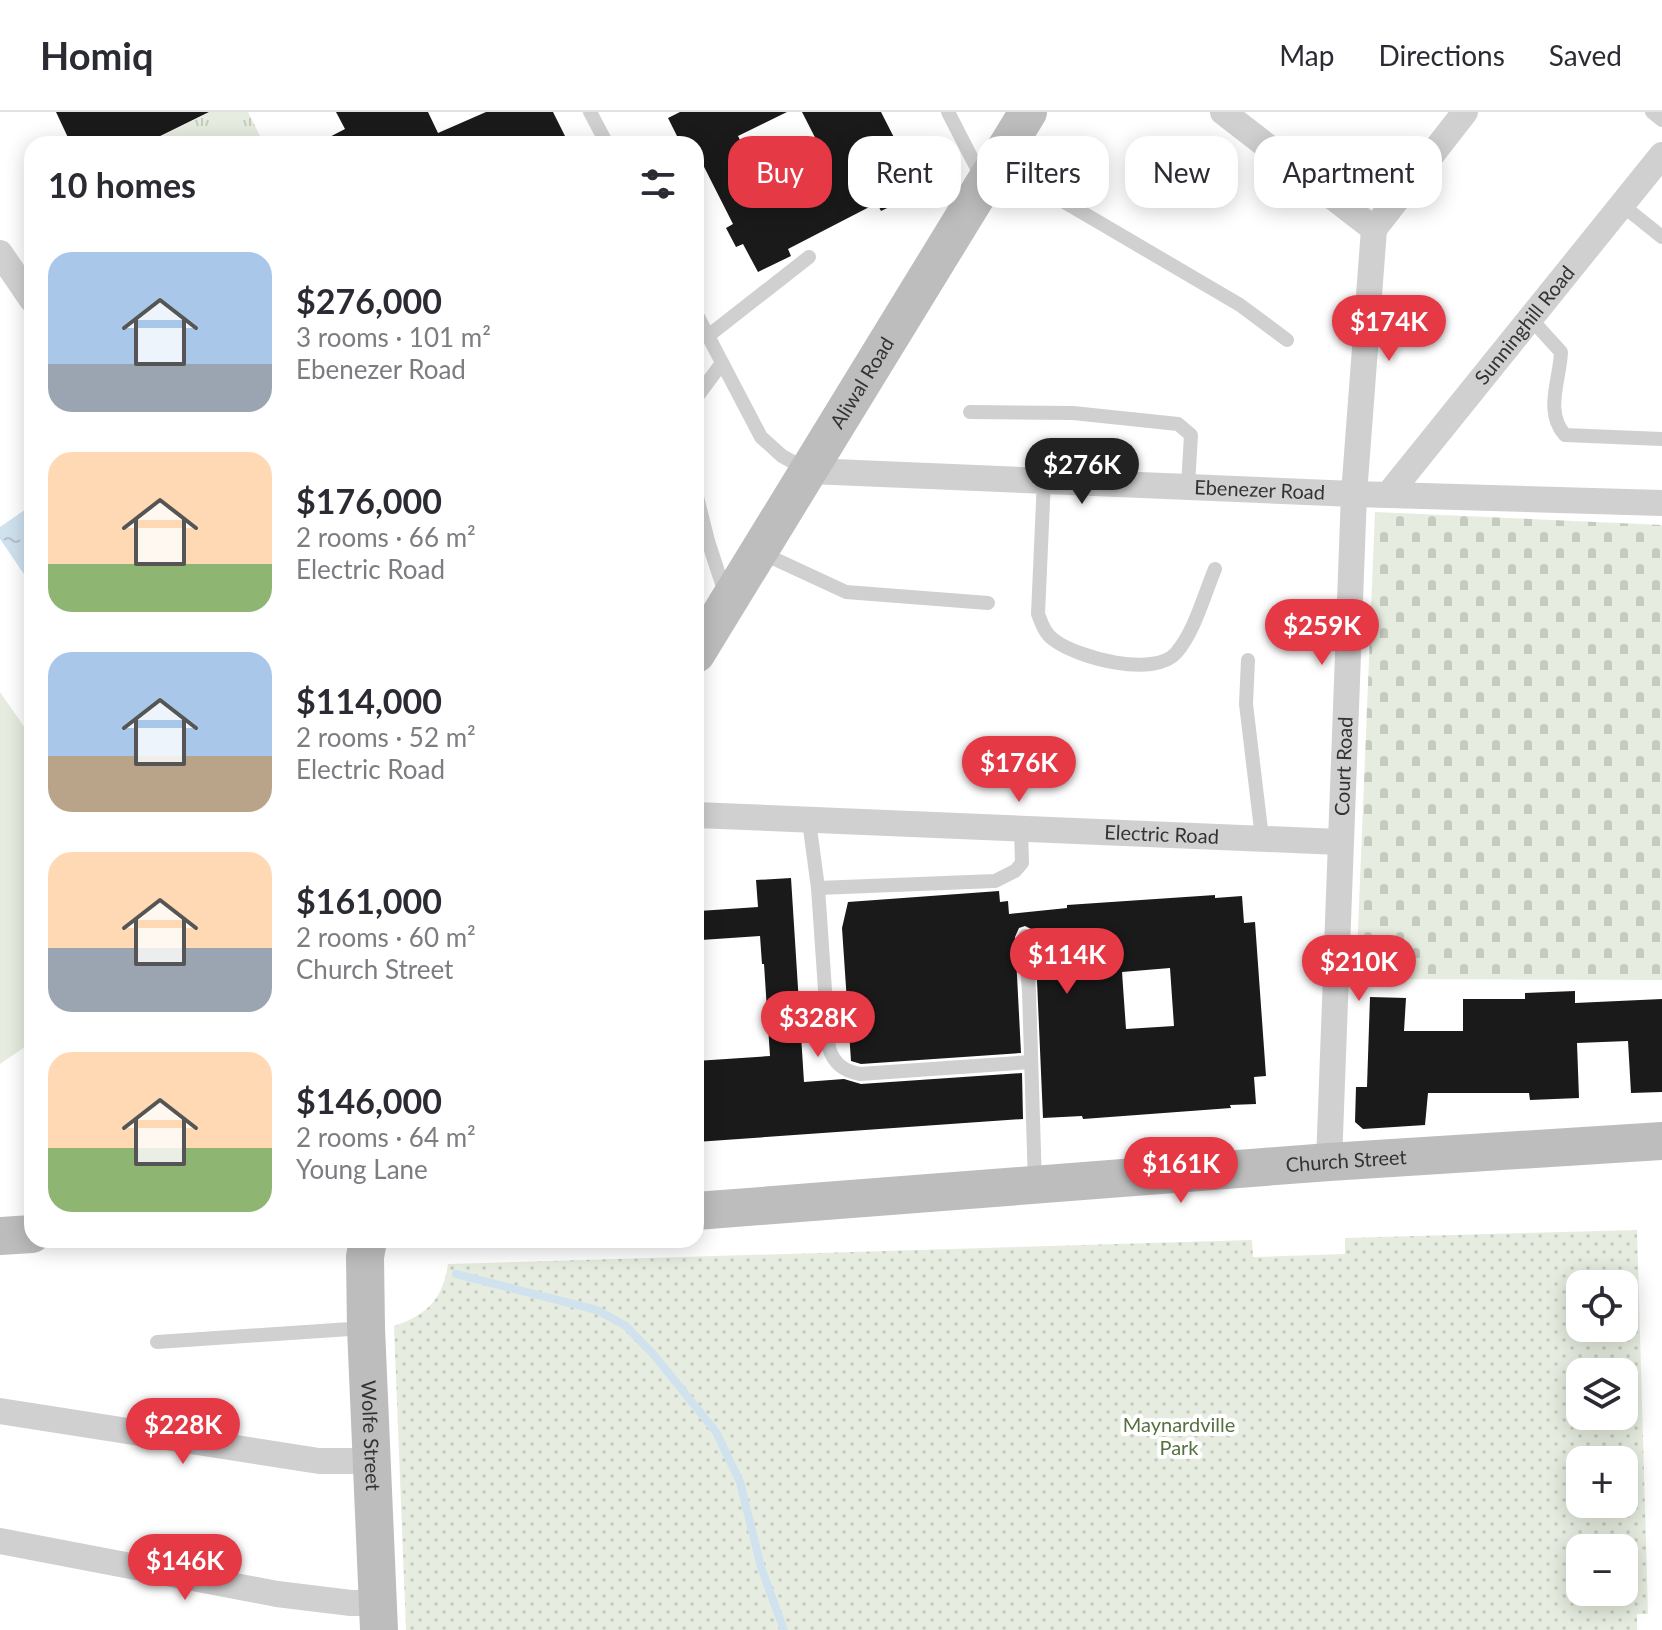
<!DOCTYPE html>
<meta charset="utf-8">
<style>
:root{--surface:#fff;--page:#f7f7f7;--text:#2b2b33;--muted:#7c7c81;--line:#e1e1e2;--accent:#e63946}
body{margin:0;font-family:Lato,sans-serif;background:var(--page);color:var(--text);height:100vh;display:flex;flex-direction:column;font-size:30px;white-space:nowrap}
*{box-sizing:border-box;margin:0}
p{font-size:26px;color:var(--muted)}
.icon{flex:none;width:44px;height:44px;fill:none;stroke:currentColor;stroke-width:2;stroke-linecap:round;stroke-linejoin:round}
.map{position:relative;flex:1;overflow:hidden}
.drawer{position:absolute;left:24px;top:24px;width:680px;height:1112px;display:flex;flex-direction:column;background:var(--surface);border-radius:24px;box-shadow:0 4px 20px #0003}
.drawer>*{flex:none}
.guide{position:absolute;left:728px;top:24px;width:760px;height:72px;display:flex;gap:16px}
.fabs{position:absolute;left:1566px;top:1158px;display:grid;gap:16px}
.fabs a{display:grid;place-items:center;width:72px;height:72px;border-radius:16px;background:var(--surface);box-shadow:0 4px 20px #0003;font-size:40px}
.price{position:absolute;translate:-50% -68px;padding:0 18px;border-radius:28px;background:var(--accent);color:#fff;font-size:26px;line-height:52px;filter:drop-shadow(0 2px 4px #0008)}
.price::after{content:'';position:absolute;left:50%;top:48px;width:24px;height:18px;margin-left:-12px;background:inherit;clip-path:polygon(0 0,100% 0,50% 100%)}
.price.active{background:#222;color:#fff}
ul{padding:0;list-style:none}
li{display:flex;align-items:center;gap:24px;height:200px;padding:0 24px}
li span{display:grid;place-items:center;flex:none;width:224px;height:160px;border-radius:24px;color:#555}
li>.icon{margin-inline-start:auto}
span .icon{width:96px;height:96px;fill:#fffc;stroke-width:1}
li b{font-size:34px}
h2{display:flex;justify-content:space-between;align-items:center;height:96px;padding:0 24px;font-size:34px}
.pill{padding:0 28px;border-radius:24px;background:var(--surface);box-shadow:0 4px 20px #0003;font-size:28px;line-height:72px}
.pill.active{background:var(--accent);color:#fff}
header{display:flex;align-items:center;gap:48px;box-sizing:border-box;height:112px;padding:0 40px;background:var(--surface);border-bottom:2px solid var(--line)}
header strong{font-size:38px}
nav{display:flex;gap:44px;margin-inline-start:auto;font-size:28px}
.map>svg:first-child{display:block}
.grass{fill:url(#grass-tufts)}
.cemetery{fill:url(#cemetery-stones)}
.park{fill:url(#park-dots);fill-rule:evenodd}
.pitch{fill:#e6ecdf}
.water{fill:url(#water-ripples)}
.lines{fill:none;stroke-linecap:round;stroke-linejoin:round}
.stream{stroke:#cfe2ee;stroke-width:8}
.building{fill:#1a1a1a;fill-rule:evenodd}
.lane{stroke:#d0d0d0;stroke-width:14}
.street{stroke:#d0d0d0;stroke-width:26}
.secondary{stroke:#bdbdbd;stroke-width:38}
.labels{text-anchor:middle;stroke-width:8;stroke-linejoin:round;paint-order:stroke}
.street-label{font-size:20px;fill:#333;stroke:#fff}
.park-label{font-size:20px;fill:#56703f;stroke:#fff}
</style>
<header>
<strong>Homiq</strong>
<nav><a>Map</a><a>Directions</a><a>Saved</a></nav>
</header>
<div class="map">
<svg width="1662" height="1518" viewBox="0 0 1662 1518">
<defs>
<pattern id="grass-tufts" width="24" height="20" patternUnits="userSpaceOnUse" patternTransform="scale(2)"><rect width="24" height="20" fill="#e6ecdf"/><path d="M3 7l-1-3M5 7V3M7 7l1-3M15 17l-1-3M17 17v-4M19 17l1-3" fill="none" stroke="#c6cbc0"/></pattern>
<pattern id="cemetery-stones" width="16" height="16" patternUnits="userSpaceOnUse" patternTransform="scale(2)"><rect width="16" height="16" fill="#e6ecdf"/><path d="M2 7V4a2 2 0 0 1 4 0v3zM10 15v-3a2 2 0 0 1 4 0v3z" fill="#c6cbc0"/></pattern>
<pattern id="park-dots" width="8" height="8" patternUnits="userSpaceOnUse" patternTransform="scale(2)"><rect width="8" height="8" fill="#e6ecdf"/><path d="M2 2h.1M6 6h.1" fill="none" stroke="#c6cbc0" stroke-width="1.8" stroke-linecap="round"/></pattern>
<pattern id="water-ripples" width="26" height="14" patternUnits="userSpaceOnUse" patternTransform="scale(2)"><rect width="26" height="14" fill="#cfe2ee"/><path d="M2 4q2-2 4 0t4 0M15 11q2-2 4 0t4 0" fill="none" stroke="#b2c2cd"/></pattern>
</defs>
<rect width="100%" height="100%" fill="#fff"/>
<path class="grass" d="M210 0H248L264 32H146Z"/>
<path class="cemetery" d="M1375 400 1662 413V868L1356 867Z"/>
<path class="park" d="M1637 1118 1648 1502H1637V1518H406L394 1214C427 1203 443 1187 448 1152L1252 1128 1253 1145 1345 1142V1126ZM1580 1172H1624V1216H1580ZM1580 1260H1624V1304H1580ZM1580 1348H1624V1392H1580ZM1580 1436H1624V1480H1580Z"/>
<path class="pitch" d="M0 580 32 626V930L0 952Z"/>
<path class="water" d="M32 393V456L24 462 0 427V415Z"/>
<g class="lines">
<path class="stream" d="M456 1162 597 1198 626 1214 654 1243 716 1320 740 1370 761 1455 784 1518"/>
</g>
<g class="building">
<path d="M56 0H209L144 32H71Z"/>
<path d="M336 0H428L438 21 486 0H553L569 32H316L345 17Z"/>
<path d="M680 0H787L738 24 764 75 825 45 802 0H881L905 47 902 49 904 53 900 55 914 83 881 99 877 91 788 137 791 144 758 160 743 132 736 135 726 116 733 112 696 39V32H681L668 6Z"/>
<path d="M791 766 804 970 844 967 861 972 1022 961 1023 1007 696 1030V949L770 944 764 852H762L760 824 701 828 699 799 758 795 756 768Z"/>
<path d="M999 779 1000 790 1008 789 1009 802 1067 796V793L1215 783V786L1242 784 1244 811 1255 810 1266 964 1254 965 1256 992 1230 993 1231 996 1083 1007 1082 1004 1043 1006 1035 823 1033 818 1025 814 1019 816 1015 825 1021 941 861 952 851 949 842 816 848 790ZM1170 856 1174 914 1126 917 1122 860Z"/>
<path d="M1575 879V891L1662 887V980L1631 981 1628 929 1577 931 1579 986 1530 988 1529 981H1428L1425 1013 1363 1017 1355 1010 1356 975H1367L1370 885 1406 886 1404 919H1463V887H1525V881Z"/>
</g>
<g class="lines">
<g class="lane">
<path d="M590 0 607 32"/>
<path d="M948 0 983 68"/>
<path d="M1652 0 1662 8"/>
<path d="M998 51 1240 193 1287 228"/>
<path d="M1622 93 1662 125"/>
<path d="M696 201 761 325 782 344 806 357"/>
<path d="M1530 206 1561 240C1560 268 1544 300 1565 323L1662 327"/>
<path d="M708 224 809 145"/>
<path d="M696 286 722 251"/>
<path d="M970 300 1073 301 1178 312 1191 323 1188 373"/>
<path d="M1044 368 1038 502C1042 512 1045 522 1054 528 1078 546 1154 566 1176 541 1195 519 1204 483 1215 457"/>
<path d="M696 381 708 429 726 484"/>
<path d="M762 441 846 480 988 491"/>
<path d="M1248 548 1246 592 1262 726"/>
<path d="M809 709 818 776 829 936C834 952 844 959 860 962L1031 950"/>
<path d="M818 776 995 769 1015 759 1022 751 1021 717"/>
<path d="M1025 824 1029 879 1035 1072"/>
<path d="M157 1230 365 1216"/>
</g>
<g class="street">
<path d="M1223 0 1374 117"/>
<path d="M1374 117 1465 0"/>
<path d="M0 141 32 188"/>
<path id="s1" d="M810 359 1354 382 1662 391"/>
<path id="s2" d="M1388 383 1662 43"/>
<path id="s3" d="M696 703 1339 730"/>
<path id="s4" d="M1329 1050 1354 382 1374 117"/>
<path d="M0 1299 319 1349H372"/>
<path d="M0 1429 277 1482 351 1491H378"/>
</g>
<g class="secondary">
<path id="s5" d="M696 542 1028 0"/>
<path id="s6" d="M696 1099 1329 1050 1662 1029"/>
<path d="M0 1124 32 1122"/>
<path id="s7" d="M368 1128 365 1145 366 1216 379 1518"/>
</g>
</g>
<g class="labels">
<g class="street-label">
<text dy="7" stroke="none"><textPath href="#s2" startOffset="218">Sunninghill Road</textPath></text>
<text dy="7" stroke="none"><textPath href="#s5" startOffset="318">Aliwal Road</textPath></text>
<text dy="7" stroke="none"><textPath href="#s1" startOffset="450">Ebenezer Road</textPath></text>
<text dy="7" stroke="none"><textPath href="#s4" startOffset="396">Court Road</textPath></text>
<text dy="7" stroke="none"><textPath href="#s3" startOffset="466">Electric Road</textPath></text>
<text dy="7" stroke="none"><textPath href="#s6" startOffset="652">Church Street</textPath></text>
<text dy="7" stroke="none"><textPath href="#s7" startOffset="196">Wolfe Street</textPath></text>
</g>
<g class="park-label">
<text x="1179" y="1320">Maynardville<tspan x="1179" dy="23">Park</tspan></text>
</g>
</g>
</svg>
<div class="fabs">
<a><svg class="icon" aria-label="locate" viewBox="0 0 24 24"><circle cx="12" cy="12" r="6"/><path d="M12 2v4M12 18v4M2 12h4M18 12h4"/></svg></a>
<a><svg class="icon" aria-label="layers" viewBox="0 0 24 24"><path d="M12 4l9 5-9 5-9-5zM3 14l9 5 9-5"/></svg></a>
<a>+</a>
<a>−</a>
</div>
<b class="price" style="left:1389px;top:251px">$174K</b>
<b class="price active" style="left:1082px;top:394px">$276K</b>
<b class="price" style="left:1322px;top:555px">$259K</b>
<b class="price" style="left:1019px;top:692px">$176K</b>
<b class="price" style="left:1067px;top:884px">$114K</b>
<b class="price" style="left:1359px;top:891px">$210K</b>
<b class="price" style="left:818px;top:947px">$328K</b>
<b class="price" style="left:1181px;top:1093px">$161K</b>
<b class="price" style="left:183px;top:1354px">$228K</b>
<b class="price" style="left:185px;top:1490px">$146K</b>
<div class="guide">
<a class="pill active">Buy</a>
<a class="pill">Rent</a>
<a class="pill">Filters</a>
<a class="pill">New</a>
<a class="pill">Apartment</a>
</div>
<section class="drawer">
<h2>10 homes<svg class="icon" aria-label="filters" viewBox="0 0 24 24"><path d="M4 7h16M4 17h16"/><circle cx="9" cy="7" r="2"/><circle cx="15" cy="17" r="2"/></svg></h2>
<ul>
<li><span style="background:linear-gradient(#a9c7e8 70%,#9aa5b1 0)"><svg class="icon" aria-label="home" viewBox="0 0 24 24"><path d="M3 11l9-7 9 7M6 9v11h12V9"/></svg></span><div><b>$276,000</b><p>3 rooms · 101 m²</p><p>Ebenezer Road</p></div></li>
<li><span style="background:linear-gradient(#ffd9b3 70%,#8fb573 0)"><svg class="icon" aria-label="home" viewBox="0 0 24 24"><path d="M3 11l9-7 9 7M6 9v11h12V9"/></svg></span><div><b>$176,000</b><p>2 rooms · 66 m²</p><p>Electric Road</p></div></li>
<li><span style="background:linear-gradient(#a9c7e8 65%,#b9a48a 0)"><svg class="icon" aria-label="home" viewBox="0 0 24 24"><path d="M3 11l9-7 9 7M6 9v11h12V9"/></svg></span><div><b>$114,000</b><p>2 rooms · 52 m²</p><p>Electric Road</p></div></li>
<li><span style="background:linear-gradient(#ffd9b3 60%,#9aa5b1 0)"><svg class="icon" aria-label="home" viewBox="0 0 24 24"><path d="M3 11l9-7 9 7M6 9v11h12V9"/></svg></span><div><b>$161,000</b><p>2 rooms · 60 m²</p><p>Church Street</p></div></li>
<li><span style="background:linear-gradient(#ffd9b3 60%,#8fb573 0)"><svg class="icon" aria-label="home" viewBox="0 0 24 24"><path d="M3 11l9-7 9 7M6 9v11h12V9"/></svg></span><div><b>$146,000</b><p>2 rooms · 64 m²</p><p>Young Lane</p></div></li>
</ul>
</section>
</div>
